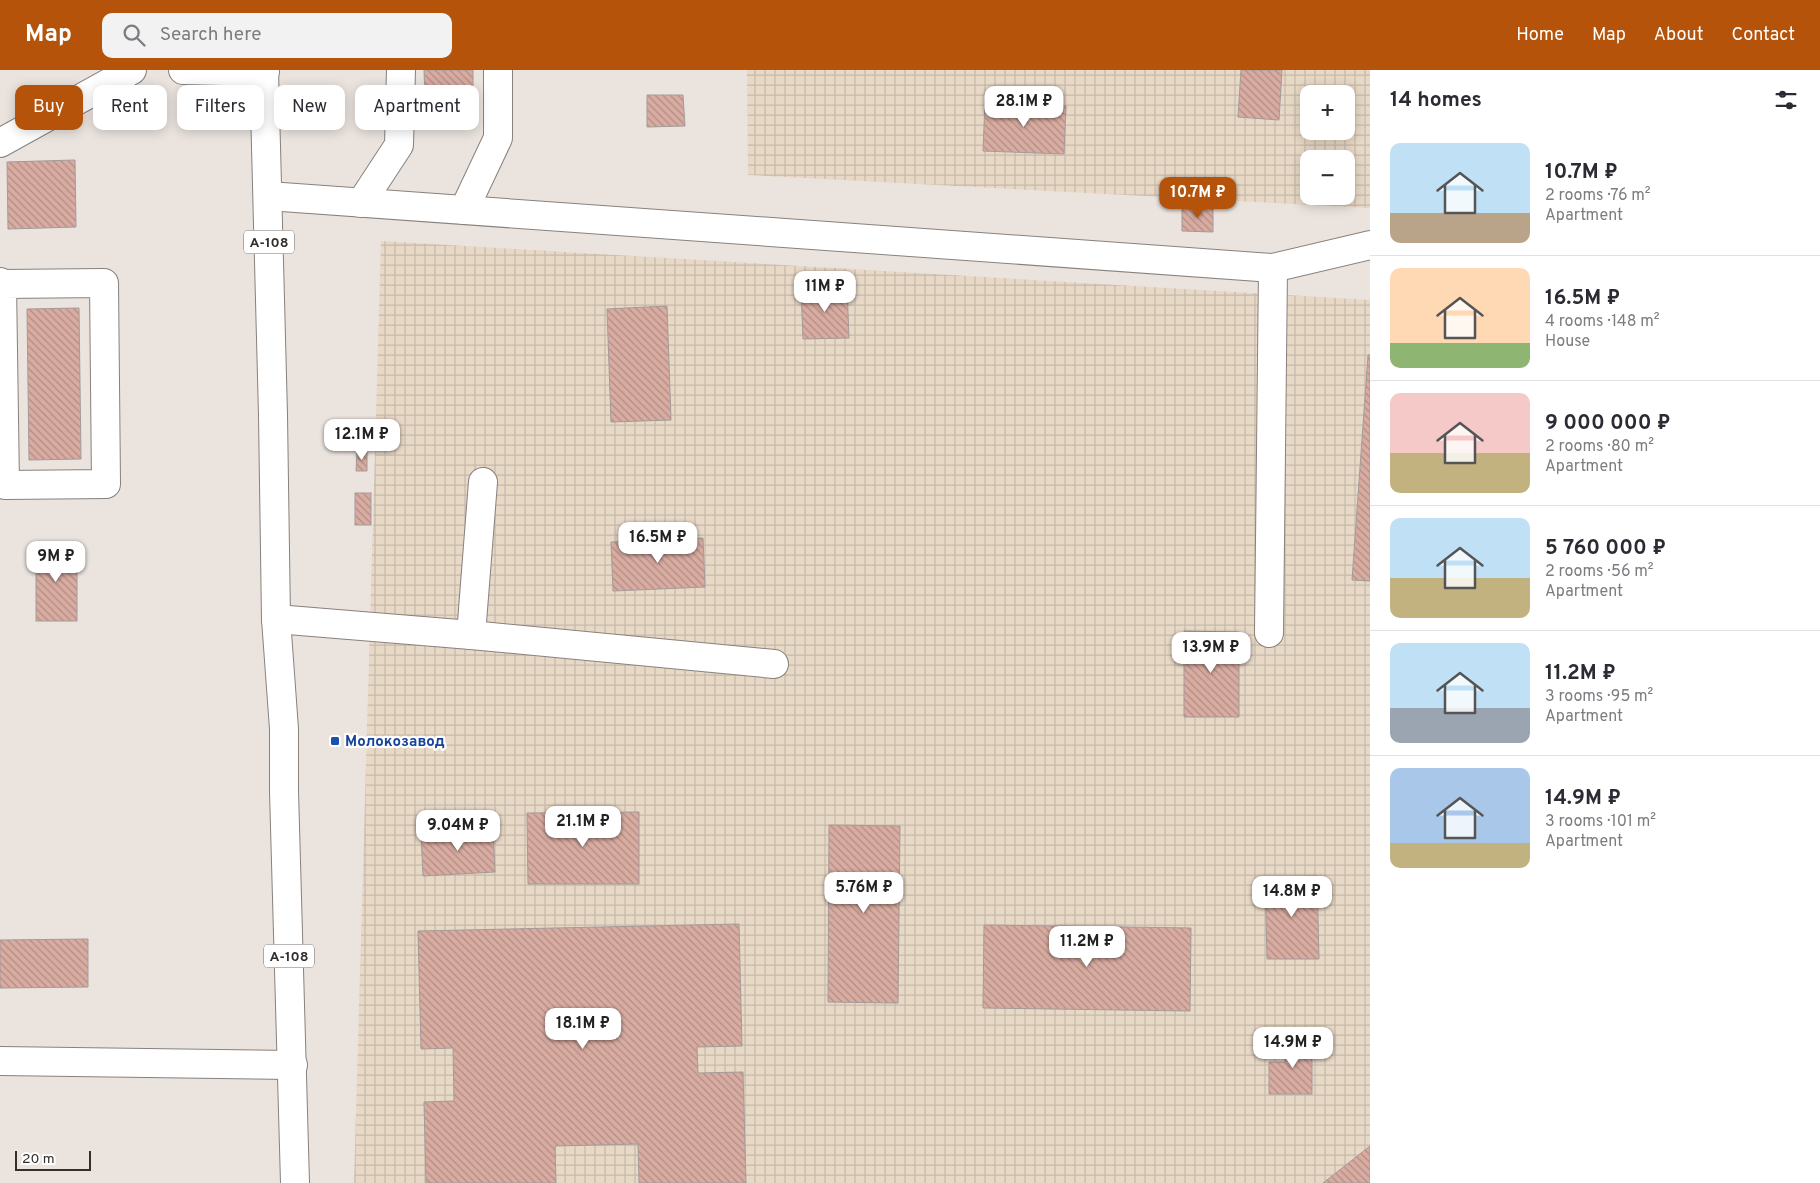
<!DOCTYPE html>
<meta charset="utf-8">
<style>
:root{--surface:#fff;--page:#f2f2f3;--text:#2b2b33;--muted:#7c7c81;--line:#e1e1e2;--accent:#b45309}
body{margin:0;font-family:Overpass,sans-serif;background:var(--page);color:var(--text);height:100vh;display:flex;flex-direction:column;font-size:19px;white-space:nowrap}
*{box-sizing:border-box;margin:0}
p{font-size:16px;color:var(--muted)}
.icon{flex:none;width:28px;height:28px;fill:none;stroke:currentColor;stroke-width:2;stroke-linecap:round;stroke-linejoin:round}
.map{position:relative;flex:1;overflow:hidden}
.drawer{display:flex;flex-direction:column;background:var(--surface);width:450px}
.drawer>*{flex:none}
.guide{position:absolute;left:15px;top:15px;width:475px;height:45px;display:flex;gap:10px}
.tools{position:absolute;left:1300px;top:15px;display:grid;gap:10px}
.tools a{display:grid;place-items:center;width:55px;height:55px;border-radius:10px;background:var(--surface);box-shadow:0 2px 12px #0003;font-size:25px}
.scale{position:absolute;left:15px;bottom:12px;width:76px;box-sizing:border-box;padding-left:5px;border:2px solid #322f2d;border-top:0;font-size:14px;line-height:18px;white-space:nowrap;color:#322f2d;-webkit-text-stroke:4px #fff;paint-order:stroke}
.price{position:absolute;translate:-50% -42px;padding:0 11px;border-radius:10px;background:#fff;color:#222;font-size:16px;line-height:32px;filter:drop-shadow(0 1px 2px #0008)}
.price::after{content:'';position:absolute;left:50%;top:30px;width:15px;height:11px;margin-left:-8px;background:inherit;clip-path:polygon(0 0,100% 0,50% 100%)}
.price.current{background:var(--accent);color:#fff}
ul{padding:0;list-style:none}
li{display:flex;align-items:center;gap:15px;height:125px;padding:0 20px}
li+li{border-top:1px solid var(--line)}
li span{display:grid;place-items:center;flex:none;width:140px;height:100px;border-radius:10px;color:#555}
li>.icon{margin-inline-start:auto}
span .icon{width:60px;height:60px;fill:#fffc;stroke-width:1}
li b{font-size:21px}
h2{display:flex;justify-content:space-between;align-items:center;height:60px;padding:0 20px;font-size:21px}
.tag{padding:0 18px;border-radius:10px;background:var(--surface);box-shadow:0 2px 12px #0003;font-size:18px;line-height:45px}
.tag.current{background:var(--accent);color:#fff}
header{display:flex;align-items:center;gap:30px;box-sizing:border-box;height:70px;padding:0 25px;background:var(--accent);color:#fff}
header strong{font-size:24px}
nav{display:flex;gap:28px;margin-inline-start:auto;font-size:18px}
.search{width:350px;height:45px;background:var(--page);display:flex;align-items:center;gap:12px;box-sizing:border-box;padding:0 18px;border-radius:10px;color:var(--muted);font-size:19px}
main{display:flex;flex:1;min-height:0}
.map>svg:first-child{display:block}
.industrial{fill:url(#industrial-grid);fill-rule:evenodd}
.building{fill:url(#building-back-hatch);stroke:#a49b99}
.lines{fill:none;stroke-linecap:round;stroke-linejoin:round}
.minor-casing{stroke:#88817c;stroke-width:30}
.highway-casing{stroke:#88817c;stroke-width:30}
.minor{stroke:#fff;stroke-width:28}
.highway{stroke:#fff;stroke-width:28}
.transit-dot{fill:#1a4fb4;stroke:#fff;stroke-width:2}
.labels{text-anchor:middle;stroke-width:4.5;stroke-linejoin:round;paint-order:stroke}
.shield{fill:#fff;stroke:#706d6c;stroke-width:1}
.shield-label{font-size:14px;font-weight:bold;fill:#322f2d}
.transit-label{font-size:15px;font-weight:bold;fill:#164399;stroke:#fff;text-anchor:start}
</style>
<header>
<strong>Map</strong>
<div class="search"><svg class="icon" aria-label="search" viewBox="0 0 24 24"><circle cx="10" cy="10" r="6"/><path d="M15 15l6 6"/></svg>Search here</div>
<nav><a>Home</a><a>Map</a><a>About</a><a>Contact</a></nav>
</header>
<main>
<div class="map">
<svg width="1370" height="1113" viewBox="0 0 1370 1113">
<defs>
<pattern id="industrial-grid" width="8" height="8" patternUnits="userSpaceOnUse" patternTransform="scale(1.25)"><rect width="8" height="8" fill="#e8d8c6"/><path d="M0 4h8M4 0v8" fill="none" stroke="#c7baaa"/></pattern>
<pattern id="building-back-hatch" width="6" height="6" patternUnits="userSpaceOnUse" patternTransform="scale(1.25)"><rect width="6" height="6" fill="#d9aca1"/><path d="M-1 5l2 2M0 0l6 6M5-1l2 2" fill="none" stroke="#b18c84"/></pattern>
</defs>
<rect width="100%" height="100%" fill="#eae3de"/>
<g class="industrial">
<path d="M747 0H1370V138L748 105ZM1309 24H1346V61H1309ZM1309 89H1346V126H1309Z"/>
<path d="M381 171 1370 230V1113H354Z"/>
</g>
<g class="building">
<path d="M424 0H473V28H425Z"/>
<path d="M1241 0H1282L1279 50 1238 47Z"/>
<path d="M647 25H683L685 56 647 57Z"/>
<path d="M985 32 1066 36 1064 84 983 81Z"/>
<path d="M75 90 76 157 8 159 7 92Z"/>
<path d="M1182 137H1213V162L1182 161Z"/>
<path d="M847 216 849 268 803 269 801 218Z"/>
<path d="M667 236 671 350 611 352 607 239Z"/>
<path d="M79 238 81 389 29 390 27 239Z"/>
<path d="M1368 285H1370V511L1352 510Z"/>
<path d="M357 381H367V401H356Z"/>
<rect x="355" y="423" width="16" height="32"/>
<path d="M703 468 705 517 613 521 611 472Z"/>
<rect x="36" y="475" width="41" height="76"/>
<path d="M1184 561 1239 562V647H1184Z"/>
<path d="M639 742V814H528L527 743Z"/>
<path d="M829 755 900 756 898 933 828 932Z"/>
<path d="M493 759 495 802 423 806 421 763Z"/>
<path d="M1317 806 1319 889H1267L1265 807Z"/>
<path d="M739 854 742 976 697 977 698 1003 743 1002 746 1113H639L638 1074 555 1076 556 1113H426L424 1032 454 1031 453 978 421 979 418 861Z"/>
<path d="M984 855 1191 858 1190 941 983 938Z"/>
<path d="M88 869V917L0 918V870Z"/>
<path d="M1285 969H1312V1024H1269V992H1285Z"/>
<path d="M1370 1076V1113H1323Z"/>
</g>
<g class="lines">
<g class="minor-casing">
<g id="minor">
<path d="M183 0 265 2"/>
<path d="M0 73 132 0"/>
<path d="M268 126 1273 198 1370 175"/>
<path d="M361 133 399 75 401 0"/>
<path d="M464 140 498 68V0"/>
<path d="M0 212 2 214 5 415 106 414 104 213 2 214"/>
<path d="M276 549 471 565 483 412"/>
<path d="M1269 563 1273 198"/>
<path d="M471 565 774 594"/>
<path d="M0 991 293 995"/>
</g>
</g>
<g class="highway-casing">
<path id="highway" d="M264 0 273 345 276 549 284 659V721L295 1113"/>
</g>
<use href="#minor" class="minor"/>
<use href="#highway" class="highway"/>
</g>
<rect class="transit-dot" x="330" y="666" width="10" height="10" rx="2.5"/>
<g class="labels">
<g class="shield">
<rect x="244" y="160.5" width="50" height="23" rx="4"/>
<rect x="264" y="874.5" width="50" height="23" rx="4"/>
</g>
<g class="shield-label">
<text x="269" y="177">А-108</text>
<text x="289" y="891">А-108</text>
</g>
<g class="transit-label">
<text x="345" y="676">Молокозавод</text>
</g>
</g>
</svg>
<div class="tools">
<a>+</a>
<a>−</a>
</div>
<div class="scale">20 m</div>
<b class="price" style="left:1024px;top:58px">28.1M ₽</b>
<b class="price current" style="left:1198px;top:149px">10.7M ₽</b>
<b class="price" style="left:825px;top:243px">11M ₽</b>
<b class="price" style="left:362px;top:391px">12.1M ₽</b>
<b class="price" style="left:658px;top:494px">16.5M ₽</b>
<b class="price" style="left:56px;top:513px">9M ₽</b>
<b class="price" style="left:1211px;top:604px">13.9M ₽</b>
<b class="price" style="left:583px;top:778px">21.1M ₽</b>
<b class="price" style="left:458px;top:782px">9.04M ₽</b>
<b class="price" style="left:864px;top:844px">5.76M ₽</b>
<b class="price" style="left:1292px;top:848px">14.8M ₽</b>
<b class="price" style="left:1087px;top:898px">11.2M ₽</b>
<b class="price" style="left:583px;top:980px">18.1M ₽</b>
<b class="price" style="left:1293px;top:999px">14.9M ₽</b>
<div class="guide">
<a class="tag current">Buy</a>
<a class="tag">Rent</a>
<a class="tag">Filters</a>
<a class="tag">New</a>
<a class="tag">Apartment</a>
</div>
</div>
<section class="drawer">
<h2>14 homes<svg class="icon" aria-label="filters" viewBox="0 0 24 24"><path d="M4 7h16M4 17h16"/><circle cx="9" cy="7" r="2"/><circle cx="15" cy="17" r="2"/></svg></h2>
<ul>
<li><span style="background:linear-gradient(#bfe0f5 70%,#b9a48a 0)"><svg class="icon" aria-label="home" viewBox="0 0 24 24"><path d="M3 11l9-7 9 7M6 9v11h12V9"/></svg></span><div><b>10.7M ₽</b><p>2 rooms · 76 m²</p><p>Apartment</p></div></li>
<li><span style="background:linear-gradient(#ffd9b3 75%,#8fb573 0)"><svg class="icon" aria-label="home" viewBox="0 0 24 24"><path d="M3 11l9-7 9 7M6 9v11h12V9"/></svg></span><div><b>16.5M ₽</b><p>4 rooms · 148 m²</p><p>House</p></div></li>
<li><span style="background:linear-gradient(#f6c9c9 60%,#c2b280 0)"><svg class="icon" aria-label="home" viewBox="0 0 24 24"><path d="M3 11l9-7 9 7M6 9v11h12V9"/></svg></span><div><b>9 000 000 ₽</b><p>2 rooms · 80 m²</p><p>Apartment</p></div></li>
<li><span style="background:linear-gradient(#bfe0f5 60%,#c2b280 0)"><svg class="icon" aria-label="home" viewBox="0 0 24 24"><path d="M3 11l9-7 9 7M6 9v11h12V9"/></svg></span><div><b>5 760 000 ₽</b><p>2 rooms · 56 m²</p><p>Apartment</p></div></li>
<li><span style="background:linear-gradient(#bfe0f5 65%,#9aa5b1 0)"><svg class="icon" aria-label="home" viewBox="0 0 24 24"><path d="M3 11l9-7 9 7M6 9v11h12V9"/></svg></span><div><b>11.2M ₽</b><p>3 rooms · 95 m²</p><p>Apartment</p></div></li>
<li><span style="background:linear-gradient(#a9c7e8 75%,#c2b280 0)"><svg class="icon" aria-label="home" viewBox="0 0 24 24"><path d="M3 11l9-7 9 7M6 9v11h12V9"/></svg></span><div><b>14.9M ₽</b><p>3 rooms · 101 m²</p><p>Apartment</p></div></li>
</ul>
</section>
</main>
